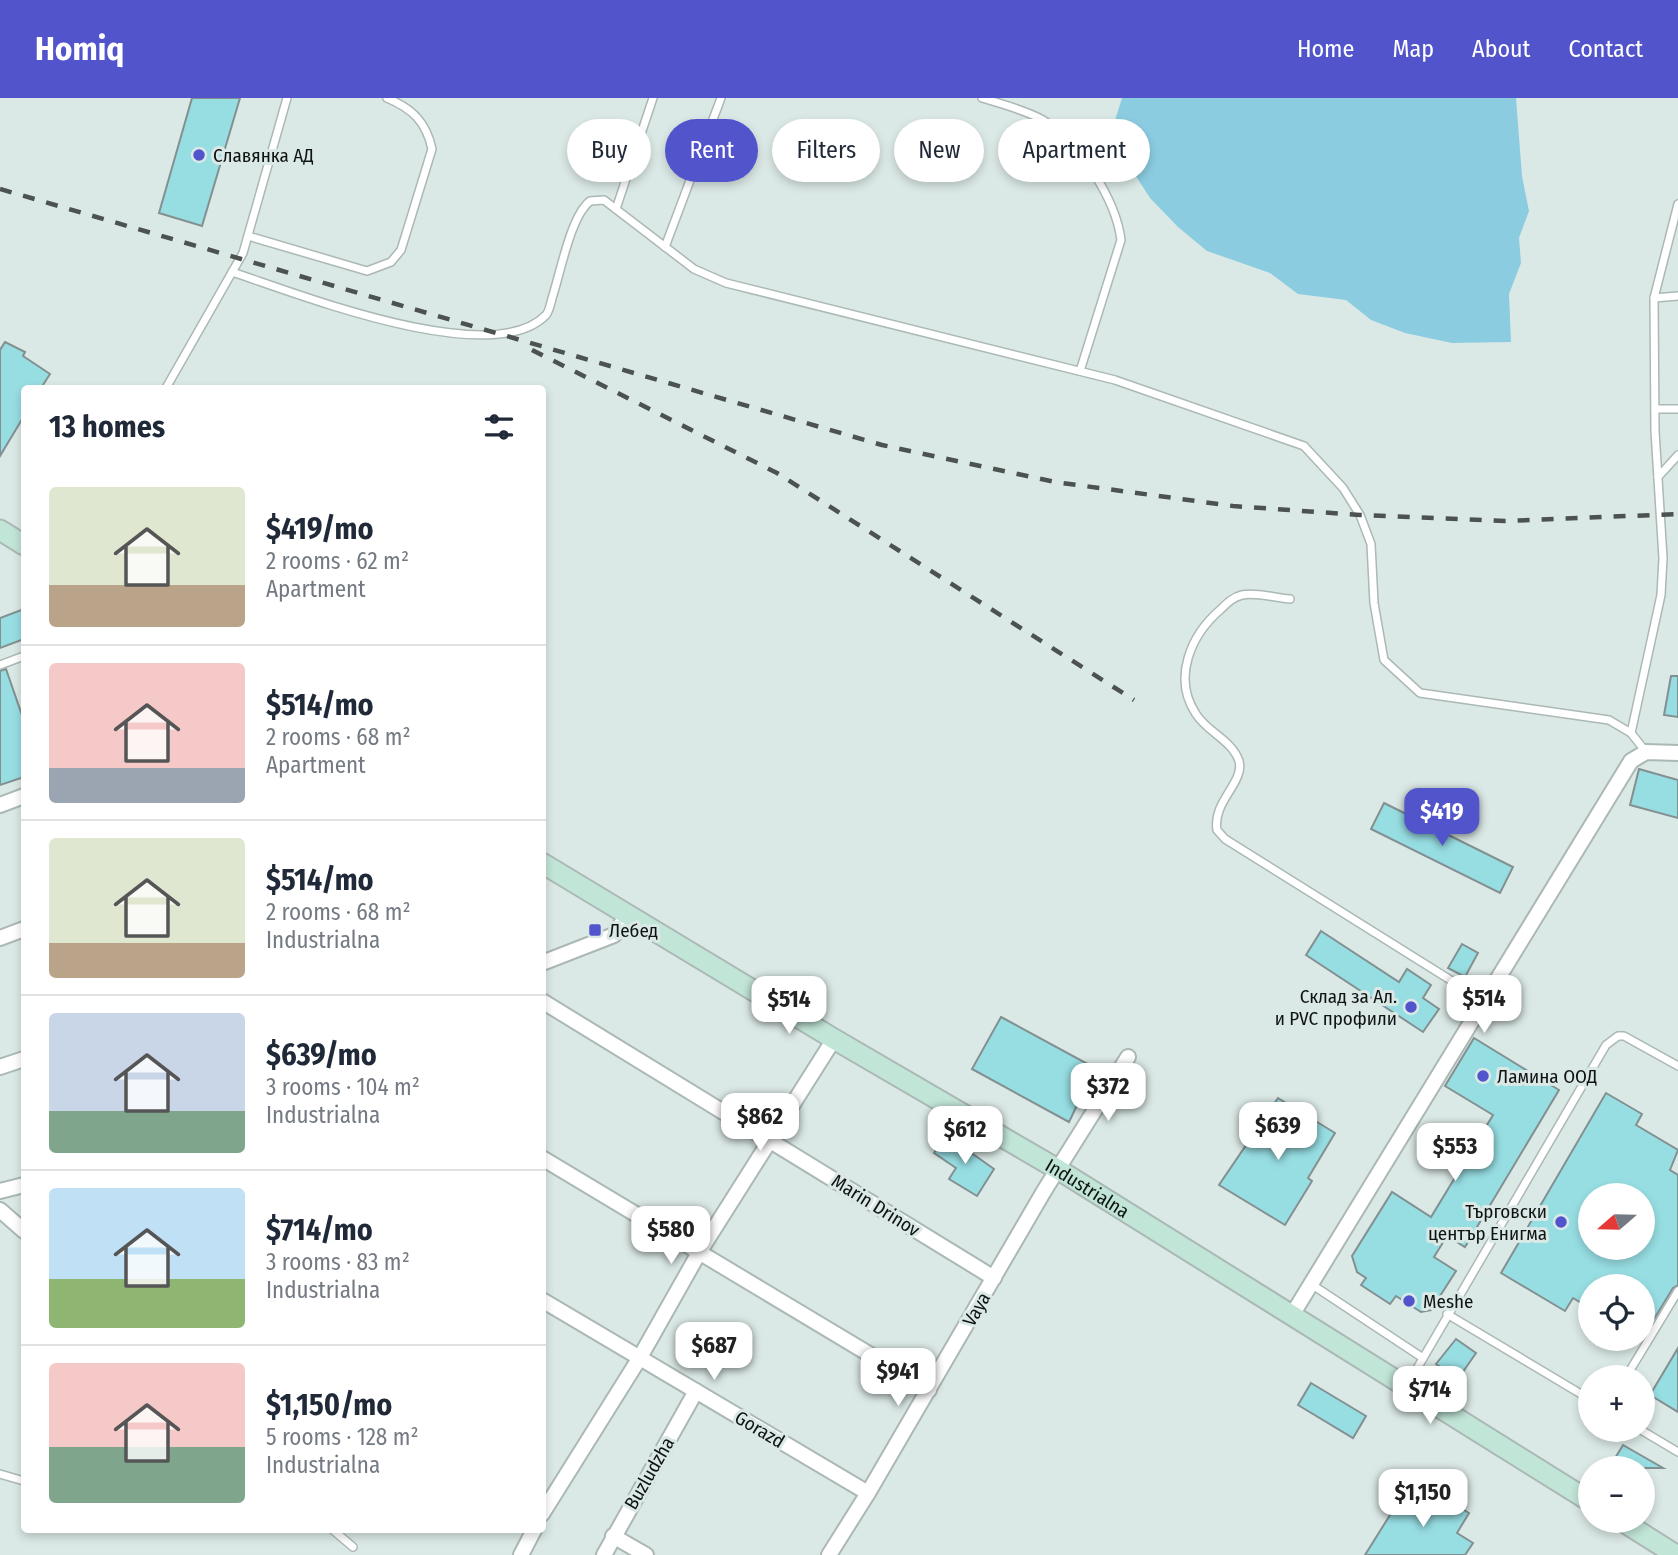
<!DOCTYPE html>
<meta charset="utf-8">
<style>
:root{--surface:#fff;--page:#f2f2f3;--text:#1f2937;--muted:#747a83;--line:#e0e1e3;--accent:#5254cb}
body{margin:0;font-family:"Fira Sans Condensed",sans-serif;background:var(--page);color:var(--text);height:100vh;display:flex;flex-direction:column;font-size:26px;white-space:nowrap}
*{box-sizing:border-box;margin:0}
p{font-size:23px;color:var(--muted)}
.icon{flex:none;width:38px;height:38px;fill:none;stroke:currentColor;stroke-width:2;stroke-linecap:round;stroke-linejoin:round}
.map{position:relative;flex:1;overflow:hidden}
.details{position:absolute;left:21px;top:287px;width:525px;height:1148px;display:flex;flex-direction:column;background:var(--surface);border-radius:7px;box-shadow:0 4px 10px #0003}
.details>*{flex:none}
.top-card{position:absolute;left:567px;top:21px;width:665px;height:63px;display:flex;gap:14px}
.needle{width:46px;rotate:250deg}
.fabs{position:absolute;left:1578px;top:1085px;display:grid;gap:14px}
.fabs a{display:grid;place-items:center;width:77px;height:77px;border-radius:50%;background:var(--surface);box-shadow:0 4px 10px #0003;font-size:35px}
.price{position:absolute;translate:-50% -60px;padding:0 16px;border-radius:14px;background:#fff;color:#222;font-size:23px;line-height:46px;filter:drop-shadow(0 2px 4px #0008)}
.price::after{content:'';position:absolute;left:50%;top:42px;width:21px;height:16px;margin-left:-10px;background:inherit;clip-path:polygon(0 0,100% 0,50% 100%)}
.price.current{background:var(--accent);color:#fff}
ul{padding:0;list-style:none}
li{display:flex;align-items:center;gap:21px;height:175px;padding:0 28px}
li+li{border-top:2px solid var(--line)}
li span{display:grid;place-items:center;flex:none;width:196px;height:140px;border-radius:7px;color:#555}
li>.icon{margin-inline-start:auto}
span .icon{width:84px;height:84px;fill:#fffc;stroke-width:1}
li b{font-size:30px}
h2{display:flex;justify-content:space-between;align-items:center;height:84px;padding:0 28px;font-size:30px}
.tag{padding:0 24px;border-radius:32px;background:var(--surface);box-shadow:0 4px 10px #0003;font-size:24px;line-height:63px}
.tag.current{background:var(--accent);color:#fff}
header{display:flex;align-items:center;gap:42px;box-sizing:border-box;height:98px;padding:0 35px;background:var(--accent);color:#fff}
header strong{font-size:33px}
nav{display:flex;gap:38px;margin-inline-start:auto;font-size:24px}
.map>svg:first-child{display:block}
.water{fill:#8ccce1}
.building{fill:#97dee3;stroke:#839091;stroke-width:2;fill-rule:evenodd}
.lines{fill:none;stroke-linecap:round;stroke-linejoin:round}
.lane-casing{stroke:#abb8b5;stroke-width:10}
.street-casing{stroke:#abb8b5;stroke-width:18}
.secondary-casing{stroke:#abb8b5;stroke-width:23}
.lane{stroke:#fff;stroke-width:7}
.street{stroke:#fff;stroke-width:14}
.secondary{stroke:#c1e5d7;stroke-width:19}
.rail{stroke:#4b5250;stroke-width:4.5;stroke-dasharray:12 12;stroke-linecap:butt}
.poi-dot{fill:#5254cb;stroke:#dbe9e6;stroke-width:2.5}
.labels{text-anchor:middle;stroke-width:6;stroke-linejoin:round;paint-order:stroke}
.poi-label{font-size:19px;fill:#0f1312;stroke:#dbe9e6;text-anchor:start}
.street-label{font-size:19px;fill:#0f1312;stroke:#dbe9e6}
</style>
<header>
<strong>Homiq</strong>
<nav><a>Home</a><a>Map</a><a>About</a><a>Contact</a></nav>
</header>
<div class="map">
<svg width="1678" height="1457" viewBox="0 0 1678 1457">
<rect width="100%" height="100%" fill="#dbe9e6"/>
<path class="water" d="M1122 0H1516L1522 78 1529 113 1519 140 1521 165 1509 196 1511 244 1452 245 1405 235 1371 222 1346 202 1298 196 1270 175 1207 153 1178 129 1150 100 1110 38Z"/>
<g class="building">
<path d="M192 0H240L202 128 159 115Z"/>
<path d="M5 244 25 254 23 258 50 276 41 290H24V318L0 358V252Z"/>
<path d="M24 511V541L0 550V520Z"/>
<path d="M6 571 24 623V679L0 687V573Z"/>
<path d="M1671 578H1678V619L1664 617Z"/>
<path d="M1639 671 1678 682V720L1630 707Z"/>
<path d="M1384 705 1513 769 1500 795 1371 731Z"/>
<path d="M1321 833 1399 884 1407 871 1431 887 1423 900 1439 911 1423 934 1306 857Z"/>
<path d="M1462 846 1478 855 1465 879 1448 870Z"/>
<path d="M1001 919 1095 970 1069 1024 972 971Z"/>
<path d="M1474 940 1559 992 1465 1149 1447 1138 1434 1159 1456 1173 1431 1212 1421 1214 1396 1198 1390 1206 1361 1187 1366 1180 1357 1174 1352 1158 1392 1094 1431 1119 1493 1017 1445 988Z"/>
<path d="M1606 995 1642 1016 1636 1027 1678 1052 1670 1072 1678 1077V1187L1673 1190 1643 1239V1188H1591V1211L1573 1200 1565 1213 1501 1175ZM1591 1097H1643V1150H1591Z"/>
<path d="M1278 1000 1335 1035 1308 1080 1312 1083 1285 1127 1219 1087Z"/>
<path d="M946 1037 994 1071 977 1098 949 1081 956 1070 934 1055Z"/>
<path d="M1456 1241 1476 1255 1458 1281 1436 1266Z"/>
<path d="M1678 1250V1314L1650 1297Z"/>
<path d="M1311 1285 1366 1318 1353 1340 1298 1307Z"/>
<path d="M1623 1347 1663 1370H1609Z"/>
<path d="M1425 1389 1469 1415 1457 1435 1473 1445 1465 1457H1365L1400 1401 1413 1409Z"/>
</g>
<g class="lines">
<g class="lane-casing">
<g id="lane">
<path d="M982 0C1002 6 1025 12 1043 22 1079 43 1116 102 1121 142L1080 273"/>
<path d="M616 111 653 0"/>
<path d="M248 138 367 173 391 164 401 152 432 51C426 24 413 11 387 0"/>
<path d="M665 149 721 0"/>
<path d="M232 174C296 195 492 273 546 217 550 212 551 203 553 197 561 172 571 118 590 103L604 102 694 171 726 185 1115 282 1304 348 1343 390 1360 417 1371 446 1374 505 1384 562 1420 595 1609 622 1631 635 1646 654"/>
<path d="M1654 200 1678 198"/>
<path d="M166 290 243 155 287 0"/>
<path d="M1655 311H1678"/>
<path d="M1658 379 1678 357"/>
<path d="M1290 501C1276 500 1256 494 1242 497 1233 499 1227 505 1220 512 1191 537 1172 580 1196 616 1207 634 1232 642 1239 663 1245 684 1212 704 1217 732L1225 741 1484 903"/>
<path d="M0 567 24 558"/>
<path d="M1631 635 1661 497 1663 460 1655 333 1654 200 1678 106"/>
<path d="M1311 1186 1423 1260"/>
<path d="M1447 1216 1591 1302"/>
<path d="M1626 1279 1678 1193"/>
<path d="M1408 1286 1606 947 1618 938H1624L1678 968"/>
<path d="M1641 1332 1678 1354"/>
<path d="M0 1376 24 1383"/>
<path d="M333 1432 353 1449"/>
</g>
</g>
<g class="street-casing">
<g id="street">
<path d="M0 707 24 698"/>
<path d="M0 840 24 831"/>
<path d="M542 865 614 837 627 817"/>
<path d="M542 903 994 1180"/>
<path d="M0 969 24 961"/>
<path d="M542 1060 929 1292"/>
<path d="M0 1093 24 1087"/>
<path d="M0 1112 24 1133"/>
<path d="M542 1202 868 1395"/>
<path d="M1292 1217 1631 663 1646 654 1678 655"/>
<path d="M542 1416 639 1261 700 1153 834 941"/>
<path d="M613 1438 646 1457"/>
<path d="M521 1457 534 1432"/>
<path d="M604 1457 696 1293"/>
<path d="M829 1457 868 1395 1044 1093 1128 959"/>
</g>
</g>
<g class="secondary-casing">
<g id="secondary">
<path d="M0 432 24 447"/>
<path id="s1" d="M542 765 834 941 1059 1072 1591 1404"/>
<path d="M1622 1423 1676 1457"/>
</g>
</g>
<use href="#lane" class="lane"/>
<use href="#street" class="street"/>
<use href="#secondary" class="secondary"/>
<g class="rail">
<path d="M0 91 882 347 1055 384 1233 408 1360 417 1505 423 1678 416"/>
<path d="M532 252 777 375 1134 602"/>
</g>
</g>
<g class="poi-dot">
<circle cx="199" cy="57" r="7"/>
<rect x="588" y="825" width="14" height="14" rx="3.5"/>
<circle cx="1411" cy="909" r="7"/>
<circle cx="1483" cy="978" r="7"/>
<circle cx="1561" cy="1124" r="7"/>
<circle cx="1409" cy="1203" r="7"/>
</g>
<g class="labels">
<g class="poi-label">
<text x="213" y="64">Славянка АД</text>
<text x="609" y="839">Лебед</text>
<text x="1397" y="905" text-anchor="end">Склад за Ал.<tspan x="1397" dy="22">и PVC профили</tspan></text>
<text x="1497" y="985">Ламина ООД</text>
<text x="1547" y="1120" text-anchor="end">Търговски<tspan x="1547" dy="22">център Енигма</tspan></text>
<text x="1423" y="1210">Meshe</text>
</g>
<g class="street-label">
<text dy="7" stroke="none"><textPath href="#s1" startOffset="635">Industrialna</textPath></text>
<text transform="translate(876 1107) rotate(32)" y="7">Marin Drinov</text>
<text transform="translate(976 1211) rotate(-60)" y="7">Vaya</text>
<text transform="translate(760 1331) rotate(31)" y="7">Gorazd</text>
<text transform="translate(649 1375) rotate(-60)" y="7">Buzludzha</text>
</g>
</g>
</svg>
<div class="fabs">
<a><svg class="needle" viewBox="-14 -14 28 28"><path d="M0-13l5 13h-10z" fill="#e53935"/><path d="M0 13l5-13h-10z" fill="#747a83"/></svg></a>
<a><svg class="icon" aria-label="locate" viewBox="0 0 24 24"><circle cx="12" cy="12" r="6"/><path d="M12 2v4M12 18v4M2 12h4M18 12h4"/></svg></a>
<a>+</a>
<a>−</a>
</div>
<b class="price current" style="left:1442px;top:750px">$419</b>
<b class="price" style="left:1484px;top:937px">$514</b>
<b class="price" style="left:789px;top:938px">$514</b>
<b class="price" style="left:1108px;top:1025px">$372</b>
<b class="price" style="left:760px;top:1055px">$862</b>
<b class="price" style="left:1278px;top:1064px">$639</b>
<b class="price" style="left:965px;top:1068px">$612</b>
<b class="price" style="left:1455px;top:1085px">$553</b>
<b class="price" style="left:671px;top:1168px">$580</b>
<b class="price" style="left:714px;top:1284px">$687</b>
<b class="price" style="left:898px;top:1310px">$941</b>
<b class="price" style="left:1430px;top:1328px">$714</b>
<b class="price" style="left:1423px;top:1431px">$1,150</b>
<div class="top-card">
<a class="tag">Buy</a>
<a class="tag current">Rent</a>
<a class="tag">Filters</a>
<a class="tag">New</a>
<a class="tag">Apartment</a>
</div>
<section class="details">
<h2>13 homes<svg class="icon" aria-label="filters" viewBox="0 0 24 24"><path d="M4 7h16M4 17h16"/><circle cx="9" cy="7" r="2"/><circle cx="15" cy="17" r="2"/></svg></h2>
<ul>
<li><span style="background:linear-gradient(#dfe7d0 70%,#b9a48a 0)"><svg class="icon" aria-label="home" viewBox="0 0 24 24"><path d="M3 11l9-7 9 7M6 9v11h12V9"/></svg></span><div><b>$419/mo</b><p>2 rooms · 62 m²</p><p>Apartment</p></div></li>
<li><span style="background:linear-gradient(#f6c9c9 75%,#9aa5b1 0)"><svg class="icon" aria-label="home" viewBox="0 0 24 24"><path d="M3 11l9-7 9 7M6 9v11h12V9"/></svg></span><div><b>$514/mo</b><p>2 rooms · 68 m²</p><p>Apartment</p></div></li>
<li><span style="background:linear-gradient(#dfe7d0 75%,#b9a48a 0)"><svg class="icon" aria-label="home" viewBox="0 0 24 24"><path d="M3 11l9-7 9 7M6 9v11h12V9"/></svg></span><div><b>$514/mo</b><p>2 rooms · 68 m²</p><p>Industrialna</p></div></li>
<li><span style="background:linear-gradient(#c9d6e8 70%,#7fa58c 0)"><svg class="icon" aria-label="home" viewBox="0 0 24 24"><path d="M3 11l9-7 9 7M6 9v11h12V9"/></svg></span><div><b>$639/mo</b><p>3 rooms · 104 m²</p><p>Industrialna</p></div></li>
<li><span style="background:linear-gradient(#bfe0f5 65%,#8fb573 0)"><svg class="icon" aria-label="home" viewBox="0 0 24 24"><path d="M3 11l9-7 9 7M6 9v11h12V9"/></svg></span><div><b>$714/mo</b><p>3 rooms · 83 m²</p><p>Industrialna</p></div></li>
<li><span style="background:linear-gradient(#f6c9c9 60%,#7fa58c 0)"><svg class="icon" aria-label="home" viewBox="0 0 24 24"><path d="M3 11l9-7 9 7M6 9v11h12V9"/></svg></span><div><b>$1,150/mo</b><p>5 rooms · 128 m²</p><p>Industrialna</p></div></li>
</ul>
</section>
</div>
